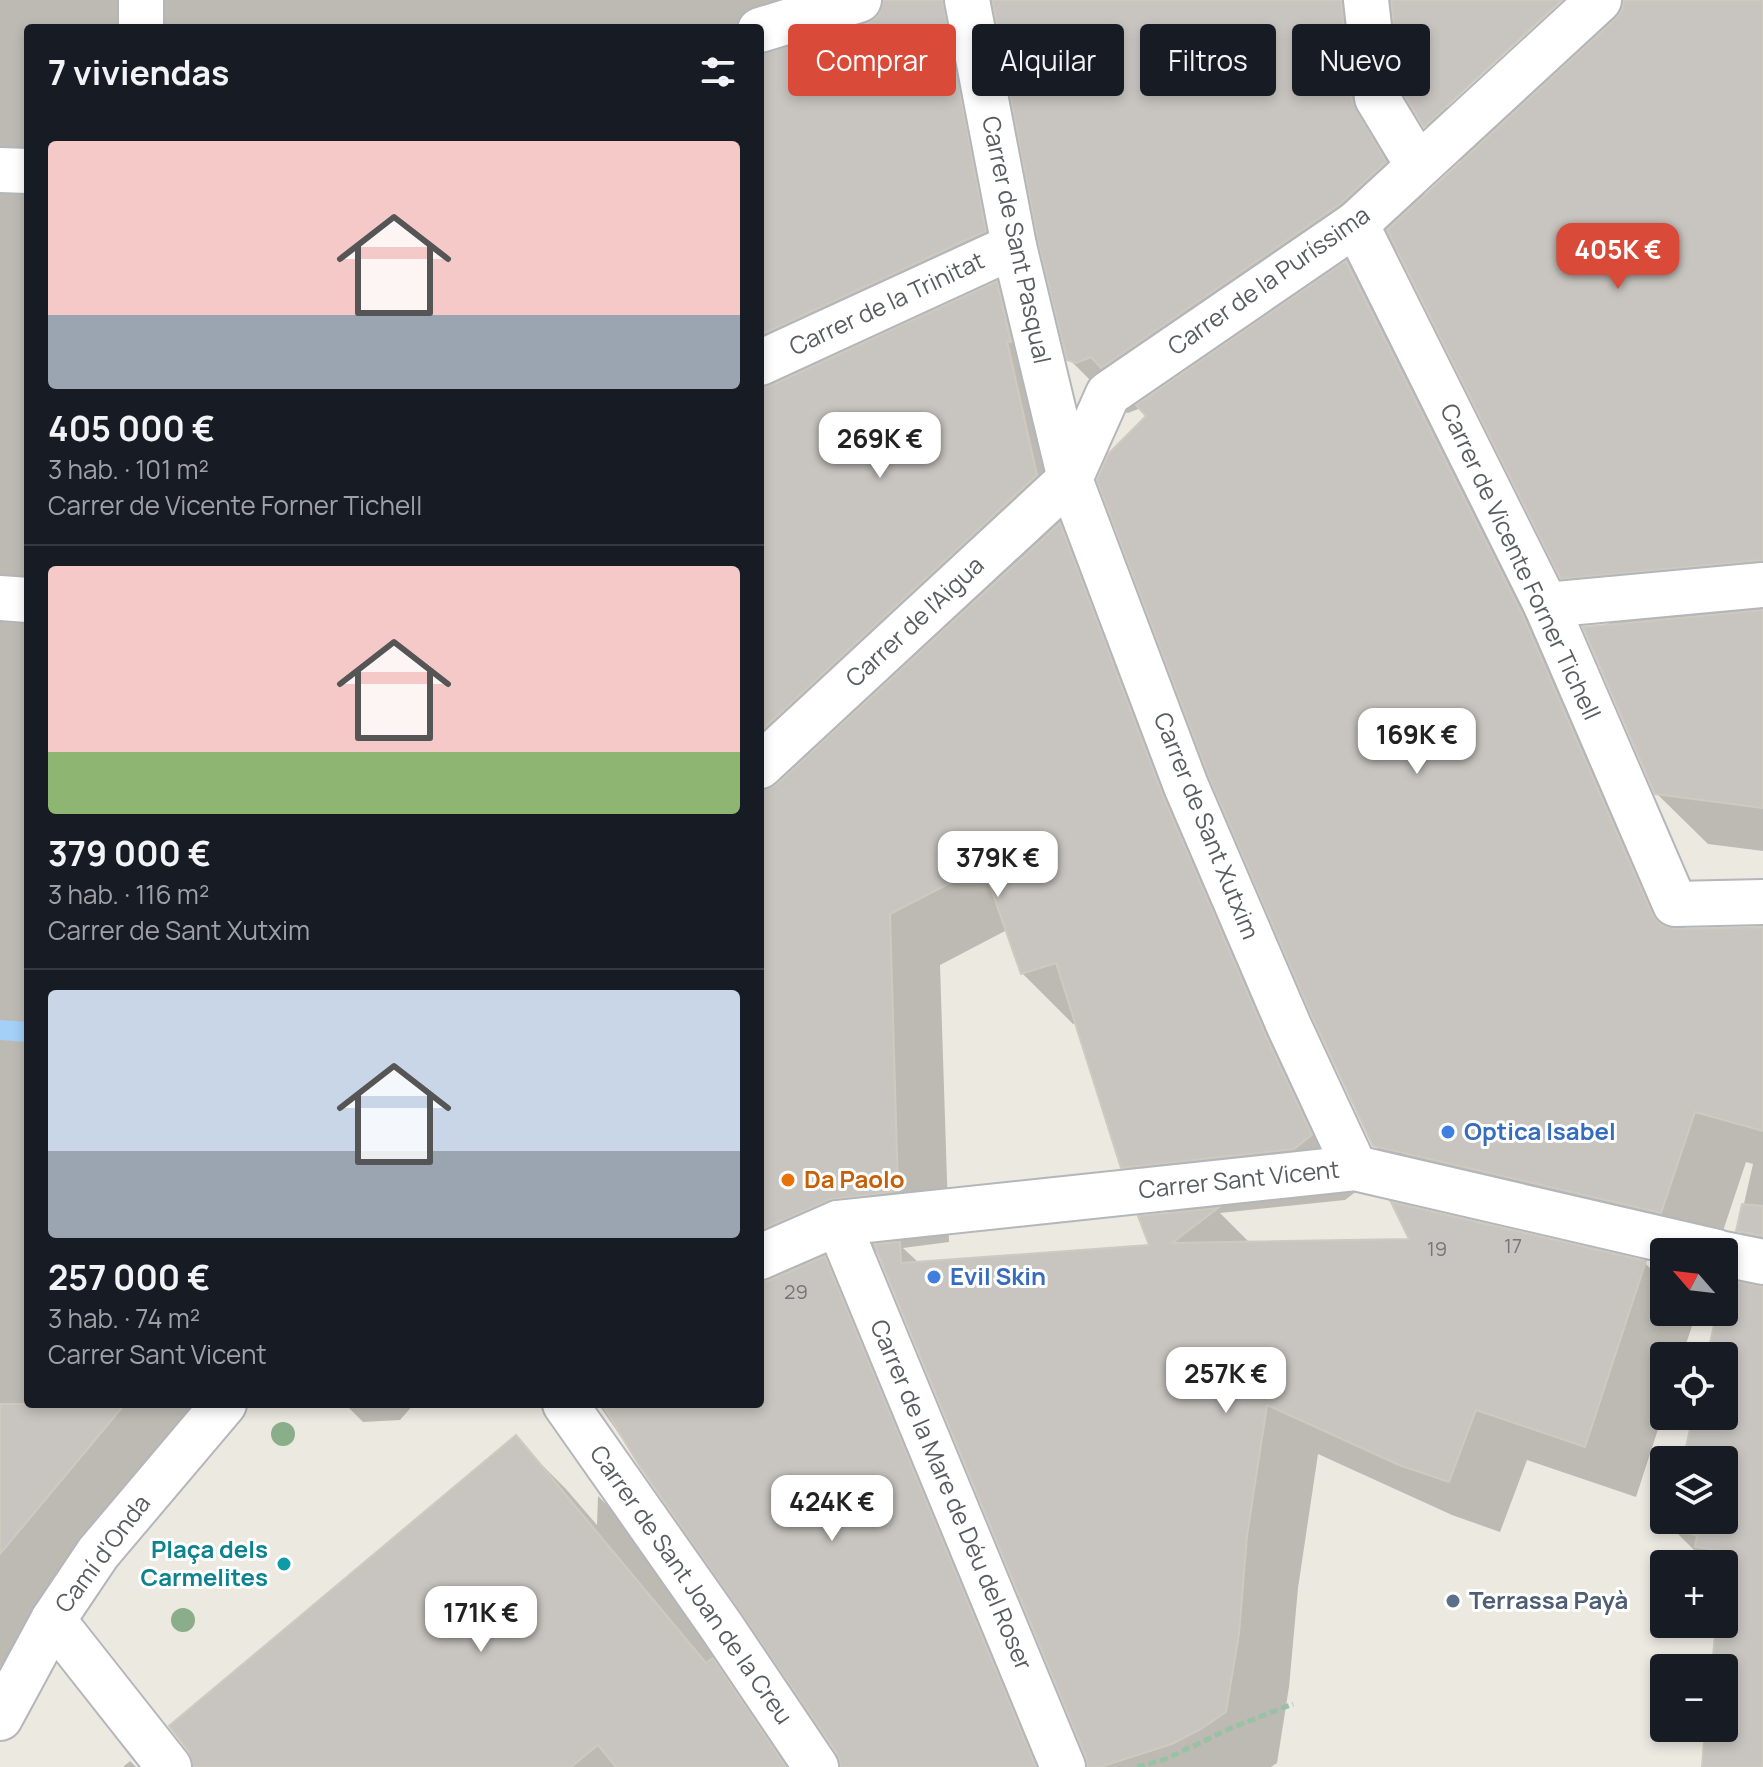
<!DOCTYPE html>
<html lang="es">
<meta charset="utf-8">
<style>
:root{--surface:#171b24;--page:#20242c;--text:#f1f3f6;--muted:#9ea1a6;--line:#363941;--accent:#d94b38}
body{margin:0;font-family:Manrope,sans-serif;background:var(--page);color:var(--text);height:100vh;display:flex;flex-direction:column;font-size:30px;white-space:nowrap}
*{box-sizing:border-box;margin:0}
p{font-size:26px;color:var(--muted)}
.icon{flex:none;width:44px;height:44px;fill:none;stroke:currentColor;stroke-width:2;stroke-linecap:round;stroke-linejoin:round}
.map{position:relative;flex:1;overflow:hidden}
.panel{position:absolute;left:24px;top:24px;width:740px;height:1384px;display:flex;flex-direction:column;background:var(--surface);border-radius:8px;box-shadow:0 4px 12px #0003}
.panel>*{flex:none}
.banner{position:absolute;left:788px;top:24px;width:760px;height:72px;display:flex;gap:16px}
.needle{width:52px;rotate:298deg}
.controls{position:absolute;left:1650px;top:1238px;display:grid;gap:16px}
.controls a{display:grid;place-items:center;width:88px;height:88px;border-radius:8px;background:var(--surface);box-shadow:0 4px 12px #0003;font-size:40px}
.price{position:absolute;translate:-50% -68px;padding:0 18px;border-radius:16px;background:#fff;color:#222;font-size:26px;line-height:52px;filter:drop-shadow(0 2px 4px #0008)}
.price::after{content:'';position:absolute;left:50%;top:48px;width:24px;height:18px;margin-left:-12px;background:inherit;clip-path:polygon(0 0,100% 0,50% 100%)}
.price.selected{background:var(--accent);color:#fff}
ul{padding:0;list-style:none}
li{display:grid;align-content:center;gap:16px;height:424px;padding:0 24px}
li+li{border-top:2px solid var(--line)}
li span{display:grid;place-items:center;height:248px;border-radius:8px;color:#555}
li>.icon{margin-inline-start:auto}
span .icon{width:144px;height:144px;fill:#fffc;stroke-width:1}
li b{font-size:34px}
h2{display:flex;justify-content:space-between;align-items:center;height:96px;padding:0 24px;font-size:34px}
.pill{padding:0 28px;border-radius:8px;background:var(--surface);box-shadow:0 4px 12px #0003;font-size:28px;line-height:72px}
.pill.selected{background:var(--accent);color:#fff}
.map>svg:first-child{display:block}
.shadow{fill:#0003;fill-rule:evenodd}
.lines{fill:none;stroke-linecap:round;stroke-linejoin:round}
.stream{stroke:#a4cff7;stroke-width:20}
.building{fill:#c8c5c0;stroke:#cfcabf;stroke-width:2}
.street-casing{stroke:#b3b6ba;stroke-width:48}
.path{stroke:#99c1a6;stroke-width:5;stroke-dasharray:8 4;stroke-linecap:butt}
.street{stroke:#fff;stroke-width:44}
.tree{fill:#8aae89}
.shop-dot{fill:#3f7fe0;stroke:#fff;stroke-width:3}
.food-dot{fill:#e8710a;stroke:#fff;stroke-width:3}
.culture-dot{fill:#0f9aa8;stroke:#fff;stroke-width:3}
.service-dot{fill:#5c6f8a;stroke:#fff;stroke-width:3}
.labels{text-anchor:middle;stroke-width:6;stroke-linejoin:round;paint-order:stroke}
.number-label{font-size:20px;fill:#757678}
.street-label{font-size:24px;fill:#595c60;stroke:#fff}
.shop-label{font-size:24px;font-weight:bold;fill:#366cbe;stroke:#fff;text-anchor:start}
.food-label{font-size:24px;font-weight:bold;fill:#c56008;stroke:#fff;text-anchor:start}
.culture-label{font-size:24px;font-weight:bold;fill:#0d838f;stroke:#fff;text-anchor:end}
.service-label{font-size:24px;font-weight:bold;fill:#4e5e75;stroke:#fff;text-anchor:start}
</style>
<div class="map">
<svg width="1763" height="1767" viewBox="0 0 1763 1767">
<rect width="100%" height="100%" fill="#ebe9e0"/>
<g class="shadow">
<path d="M0 0H1559L1447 103V109L1565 0H1763V851L1708 844 1656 793 1611 626 1562 577 1398 249 1392 255 1687 931 1763 929V1256L1738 1230 1753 1164 1746 1162 1716 1252 1426 1197 1374 1145 1149 416 1141 408 1128 413 1121 411 1069 359 1001 34 994 43 1056 390 1362 1187 1345 1200 1220 1213 1251 1244 1645 1263 1664 1282V1312L1696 1314 1682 1356H1664V1411L1636 1497 1527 1460 1500 1532 1452 1515 1318 1454 1298 1588 1289 1687 1277 1763 1271 1767H1089L1088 1757 879 1251 836 1270 1064 1767H842L839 1752 601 1408V1404H760V28H28V1404H218L0 1667ZM1397 37 1403 89 1426 126 1462 163 1426 196 1403 154 1392 55 1393 42ZM1007 930 1022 973 1073 1024 1077 1023 1123 1167 1171 1215 1151 1247 919 1263 903 1248 949 1242 940 965Z"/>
<path d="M1763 1288V1767H1705L1709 1728H1724V1668H1715L1719 1624H1724V1564H1708L1670 1526 1671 1520H1724V1460H1685L1695 1416H1724V1356H1709L1719 1312H1724V1290Z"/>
<path d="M345 1404H414L400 1420 363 1422Z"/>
<path d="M515 1438 566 1489 597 1525 598 1496 647 1545 800 1767H195Z"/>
<path d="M130 1761 136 1767H123Z"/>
</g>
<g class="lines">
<path class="stream" d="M0 1030 28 1032"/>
</g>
<g class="building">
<path d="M883 0H943L986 231 760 335V54L866 24 878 16Z"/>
<path d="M992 0H1341L1352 101 1386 162 1340 204 1101 368 1091 357 1076 363 1067 360 1038 241Z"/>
<path d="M1391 0H1562L1424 127 1401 90Z"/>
<path d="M1623 0H1763V560L1561 579 1387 230 1616 18 1623 8Z"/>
<path d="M1346 261 1523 616 1652 914 1662 925 1676 929 1763 927V1131L1695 1112 1661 1213 1373 1146 1312 1016 1209 777 1097 480 1109 453 1146 416 1136 405Z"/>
<path d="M997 281 1011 342 1007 341 1037 475 760 732V388L770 386Z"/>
<path d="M1060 523 1163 796 1266 1036 1312 1135 1294 1149 1121 1168 1056 963 1021 974 983 866 890 914 898 1191 829 1200 760 1230V790L777 784Z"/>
<path d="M1763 610V808L1655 794 1583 627Z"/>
<path d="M1391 1202 1646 1261 1585 1447 1476 1410 1449 1482 1399 1465 1267 1405 1247 1536 1239 1634 1226 1712 1201 1729 1172 1744 1100 1767H1087L1086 1757 874 1244 900 1242 901 1263 1149 1245 1138 1216 1218 1208 1172 1243 1409 1239Z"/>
<path d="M1742 1204 1763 1206V1236L1736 1231Z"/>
<path d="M825 1256 1036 1767H841L837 1753 639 1465 602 1404H760V1282L770 1280Z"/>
<path d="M1724 1280 1763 1286V1767H1702L1705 1728H1724V1668H1712L1716 1624H1724V1551L1695 1547 1697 1536 1668 1526 1669 1520H1724V1460H1683L1693 1416H1724V1356H1707L1717 1312H1724Z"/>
<path d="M0 1404H125L0 1554Z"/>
<path d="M516 1435 706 1663 713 1658 786 1767H616L598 1745 571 1767H193L189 1752 169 1726Z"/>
</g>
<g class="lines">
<g class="street-casing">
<g id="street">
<path d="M141 0V28"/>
<path d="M967 0 1014 246 1070 479 1186 786 1289 1026 1355 1168"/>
<path d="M1366 0 1377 98 1418 166"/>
<path d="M760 30 859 0"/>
<path d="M0 170 28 171"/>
<path d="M1356 224 1546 605 1675 904 1763 902"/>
<path d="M760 363 1014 246"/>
<path d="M0 598 28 600"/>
<path d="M1546 605 1763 585"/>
<path d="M760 766 1070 479 1108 394 1356 224 1599 0"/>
<path d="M838 1223 1063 1767"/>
<path d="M1724 1254 1763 1262"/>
<path d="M760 1257 838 1223 1355 1168 1717 1252"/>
<path d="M565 1404 721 1626 816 1767"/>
<path d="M53 1620 169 1767"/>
<path d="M0 1718 53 1620 98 1553 224 1404"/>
</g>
</g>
<path class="path" d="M1137 1767 1166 1759 1231 1728 1293 1704"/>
<use href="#street" class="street"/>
</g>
<g class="tree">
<circle cx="283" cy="1434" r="12"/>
<circle cx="183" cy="1620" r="12"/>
</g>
<g class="shop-dot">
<circle cx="1448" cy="1132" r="8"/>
<circle cx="934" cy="1277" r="8"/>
</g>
<circle class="food-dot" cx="788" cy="1180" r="8"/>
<circle class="culture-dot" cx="284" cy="1564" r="8"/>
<circle class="service-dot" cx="1453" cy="1601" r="8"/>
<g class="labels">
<g class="number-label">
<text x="1513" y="1253">17</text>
<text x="1437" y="1256">19</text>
<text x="796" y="1299">29</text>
</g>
<g class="street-label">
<text transform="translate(1016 240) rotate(78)" y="8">Carrer de Sant Pasqual</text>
<text transform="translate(1269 281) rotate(-35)" y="8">Carrer de la Puríssima</text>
<text transform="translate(887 304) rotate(-25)" y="8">Carrer de la Trinitat</text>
<text transform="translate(1520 562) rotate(65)" y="8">Carrer de Vicente Forner Tichell</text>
<text transform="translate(915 622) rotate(-43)" y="8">Carrer de l'Aigua</text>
<text transform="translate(1206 826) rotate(68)" y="8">Carrer de Sant Xutxim</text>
<text transform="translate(1239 1180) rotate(-6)" y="8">Carrer Sant Vicent</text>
<text transform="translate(951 1495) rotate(67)" y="8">Carrer de la Mare de Déu del Roser</text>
<text transform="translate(103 1554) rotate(-53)" y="8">Camí d'Onda</text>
<text transform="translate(691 1585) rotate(55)" y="8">Carrer de Sant Joan de la Creu</text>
</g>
<g class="shop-label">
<text x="1464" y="1140">Optica Isabel</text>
<text x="950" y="1285">Evil Skin</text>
</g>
<g class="food-label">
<text x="804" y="1188">Da Paolo</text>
</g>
<g class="culture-label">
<text x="268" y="1558">Plaça dels<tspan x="268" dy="28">Carmelites</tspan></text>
</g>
<g class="service-label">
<text x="1469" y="1609">Terrassa Payà</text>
</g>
</g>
</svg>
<div class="controls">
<a><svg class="needle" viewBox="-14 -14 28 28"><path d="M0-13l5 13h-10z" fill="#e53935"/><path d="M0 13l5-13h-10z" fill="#9ea1a6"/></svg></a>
<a><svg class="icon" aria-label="locate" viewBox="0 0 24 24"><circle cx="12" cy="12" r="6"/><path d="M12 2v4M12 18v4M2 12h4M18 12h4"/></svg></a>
<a><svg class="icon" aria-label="layers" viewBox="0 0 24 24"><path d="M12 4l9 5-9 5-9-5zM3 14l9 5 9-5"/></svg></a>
<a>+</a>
<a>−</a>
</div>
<b class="price selected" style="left:1618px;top:291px">405K €</b>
<b class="price" style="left:880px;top:480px">269K €</b>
<b class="price" style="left:1417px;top:776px">169K €</b>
<b class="price" style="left:998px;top:899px">379K €</b>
<b class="price" style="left:1226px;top:1415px">257K €</b>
<b class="price" style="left:832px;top:1543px">424K €</b>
<b class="price" style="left:481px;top:1654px">171K €</b>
<div class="banner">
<a class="pill selected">Comprar</a>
<a class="pill">Alquilar</a>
<a class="pill">Filtros</a>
<a class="pill">Nuevo</a>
</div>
<section class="panel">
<h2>7 viviendas<svg class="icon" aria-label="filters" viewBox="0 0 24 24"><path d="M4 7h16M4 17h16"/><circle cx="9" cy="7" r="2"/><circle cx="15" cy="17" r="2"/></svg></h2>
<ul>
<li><span style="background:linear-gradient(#f6c9c9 70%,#9aa5b1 0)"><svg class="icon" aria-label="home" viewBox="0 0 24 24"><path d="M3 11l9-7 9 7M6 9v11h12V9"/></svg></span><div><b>405 000 €</b><p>3 hab. · 101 m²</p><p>Carrer de Vicente Forner Tichell</p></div></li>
<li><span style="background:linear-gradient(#f6c9c9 75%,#8fb573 0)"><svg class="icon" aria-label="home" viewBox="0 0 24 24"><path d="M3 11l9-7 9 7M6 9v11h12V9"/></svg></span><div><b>379 000 €</b><p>3 hab. · 116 m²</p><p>Carrer de Sant Xutxim</p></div></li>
<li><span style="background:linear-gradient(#c9d6e8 65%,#9aa5b1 0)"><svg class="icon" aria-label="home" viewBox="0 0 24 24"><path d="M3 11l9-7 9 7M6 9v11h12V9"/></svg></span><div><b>257 000 €</b><p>3 hab. · 74 m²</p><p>Carrer Sant Vicent</p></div></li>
</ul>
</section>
</div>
